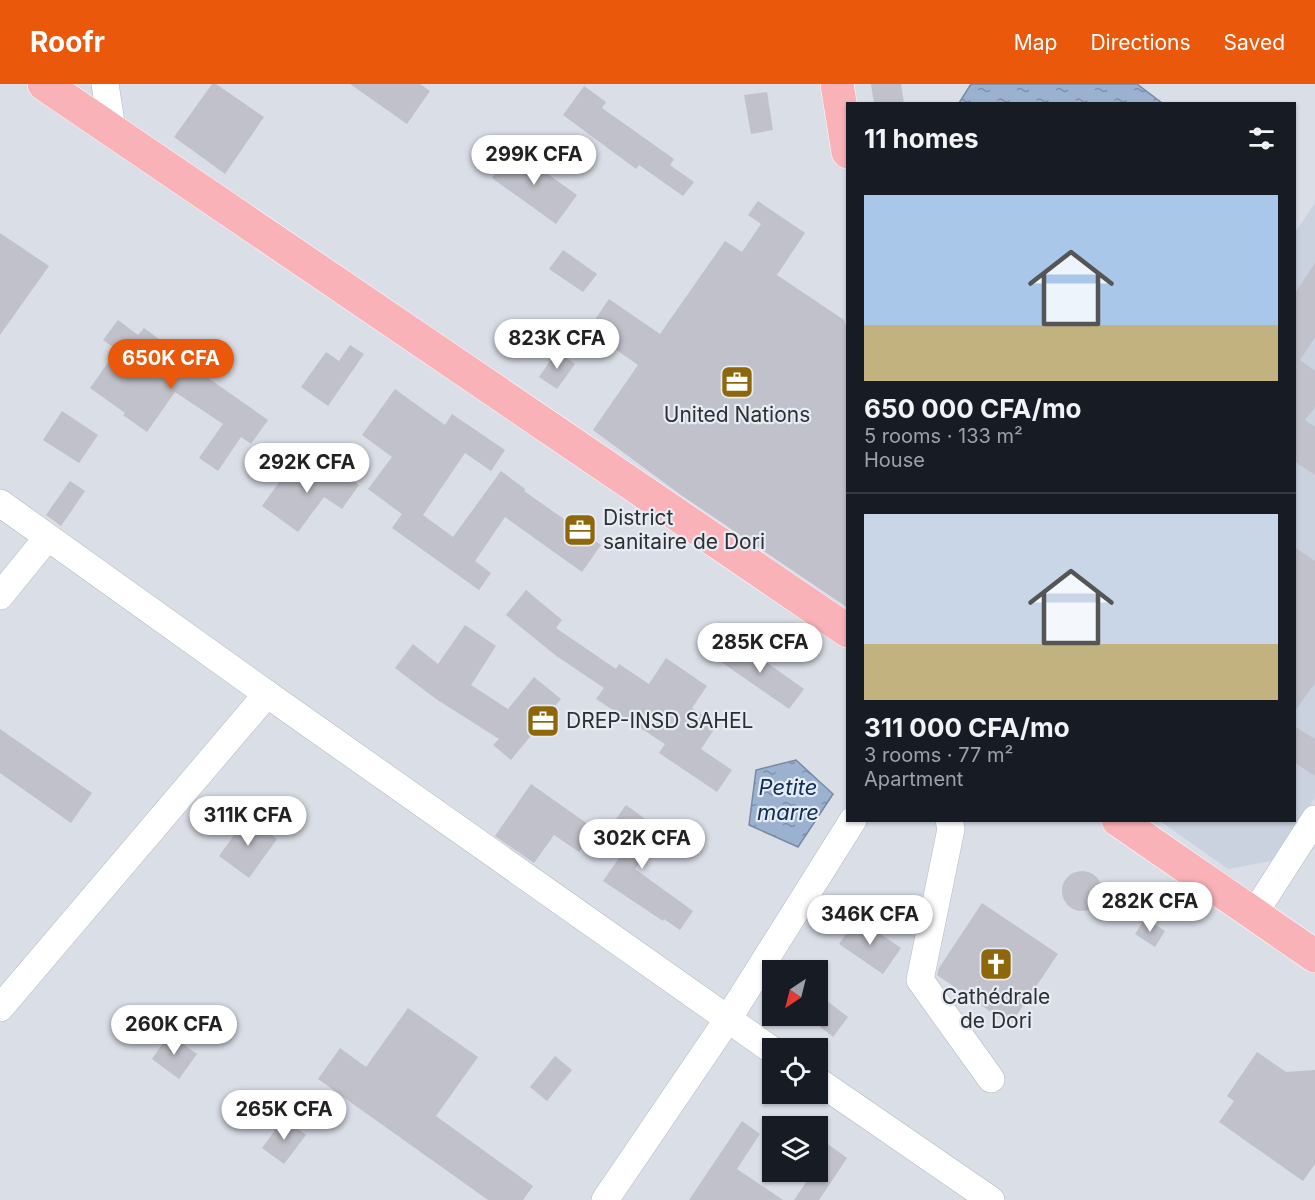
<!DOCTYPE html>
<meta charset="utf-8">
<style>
:root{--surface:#171b24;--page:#242831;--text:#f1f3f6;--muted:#9ea1a6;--line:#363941;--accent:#ea580c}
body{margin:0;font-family:Inter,sans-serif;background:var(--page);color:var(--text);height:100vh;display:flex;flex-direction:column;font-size:22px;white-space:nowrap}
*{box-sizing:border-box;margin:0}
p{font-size:20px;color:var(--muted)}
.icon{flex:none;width:33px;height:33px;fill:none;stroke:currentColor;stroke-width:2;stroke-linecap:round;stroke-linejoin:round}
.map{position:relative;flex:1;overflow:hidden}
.sheet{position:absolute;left:846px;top:18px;width:450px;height:720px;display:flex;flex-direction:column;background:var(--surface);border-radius:0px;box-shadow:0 2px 4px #0004}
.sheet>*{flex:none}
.needle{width:39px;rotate:215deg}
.controls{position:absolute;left:762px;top:876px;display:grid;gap:12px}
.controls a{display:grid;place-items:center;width:66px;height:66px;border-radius:0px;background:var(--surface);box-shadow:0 2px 4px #0004;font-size:30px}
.price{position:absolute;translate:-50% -51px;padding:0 14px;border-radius:21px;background:#fff;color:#222;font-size:20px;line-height:39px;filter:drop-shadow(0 2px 3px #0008)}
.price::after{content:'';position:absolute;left:50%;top:36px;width:18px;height:14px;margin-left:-9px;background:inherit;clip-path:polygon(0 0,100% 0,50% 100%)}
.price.on{background:var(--accent);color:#fff}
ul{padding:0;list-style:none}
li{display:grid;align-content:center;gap:12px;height:318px;padding:0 18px}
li+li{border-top:2px solid var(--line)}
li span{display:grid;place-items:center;height:186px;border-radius:0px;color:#555}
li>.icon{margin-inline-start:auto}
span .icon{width:108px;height:108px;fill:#fffc;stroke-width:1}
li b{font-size:26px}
h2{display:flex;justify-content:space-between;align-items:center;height:72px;padding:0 18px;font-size:26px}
header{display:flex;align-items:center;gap:36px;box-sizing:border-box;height:84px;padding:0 30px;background:var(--accent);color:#fff}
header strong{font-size:28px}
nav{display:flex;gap:33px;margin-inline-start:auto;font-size:21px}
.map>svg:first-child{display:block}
.built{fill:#cad1df}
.water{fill:url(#water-ripples);stroke:#798aa1;stroke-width:1.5}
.building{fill:#c0c1ca}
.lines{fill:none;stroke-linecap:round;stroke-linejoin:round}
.minor-casing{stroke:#b3b7c0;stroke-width:28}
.major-casing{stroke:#fff;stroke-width:34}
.minor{stroke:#fff;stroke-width:27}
.major{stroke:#f9b2b8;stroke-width:33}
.labels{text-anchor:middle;stroke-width:4.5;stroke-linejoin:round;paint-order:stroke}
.poi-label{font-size:21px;fill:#2d2f32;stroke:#e7ecf4}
.water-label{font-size:22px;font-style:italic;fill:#0e2e56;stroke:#e7ecf4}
</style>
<header>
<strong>Roofr</strong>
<nav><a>Map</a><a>Directions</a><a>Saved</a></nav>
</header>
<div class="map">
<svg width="1315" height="1116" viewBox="0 0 1315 1116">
<defs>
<pattern id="water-ripples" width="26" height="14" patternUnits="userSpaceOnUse" patternTransform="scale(1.5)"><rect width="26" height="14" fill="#9ab1d0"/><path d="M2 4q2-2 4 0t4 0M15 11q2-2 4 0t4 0" fill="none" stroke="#7e90a9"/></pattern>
</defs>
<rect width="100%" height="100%" fill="#dadee7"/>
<path class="built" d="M1315 119V713L1276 776 1228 785 1160 737 1294 736V150Z"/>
<g class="water">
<path d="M971 0H1137L1162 19H959Z"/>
<path d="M796 676 833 710 798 763 749 741 756 686Z"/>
</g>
<g class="building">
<path d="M212 0H216L264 33 225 90 174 53Z"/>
<path d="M350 0H420L430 7 407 40Z"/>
<path d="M871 0H901L904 20H874Z"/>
<path d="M584 2 606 18 602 24 674 75 670 81 694 98 683 112 639 81 636 85 563 31Z"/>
<path d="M767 8 773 46 751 50 744 11Z"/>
<path d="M513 65 577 111 556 140 492 94Z"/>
<path d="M758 117 805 149 777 191 844 236 848 250V524L681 411 593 346 638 281 588 246 609 215 660 250 725 157 742 168 761 140 748 131Z"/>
<path d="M0 149 49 182 0 251Z"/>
<path d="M563 166 597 190 583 208 549 185Z"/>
<path d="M1315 179V253L1300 276 1315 287V323L1305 336 1315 343V391L1294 377V211Z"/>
<path d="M118 236 138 251 144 244 179 270 177 272 268 336 251 360 241 353 218 387 199 374 223 340 175 308 147 348 123 331 125 329 90 304 117 266 103 256Z"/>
<path d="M350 261 364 270 328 322 301 303 326 268 339 277Z"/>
<path d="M557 267 575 280 557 305 539 293Z"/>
<path d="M395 305 445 341 452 330 505 366 491 387 465 369 423 431 453 453 501 387 525 405 524 407 601 461 582 488 505 433 475 477 491 489 479 506 392 444 402 430 368 405 392 373 362 351Z"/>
<path d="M62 327 98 351 79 379 43 356Z"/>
<path d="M296 375 328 397 337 385 359 401 342 425 324 413 298 448 262 422Z"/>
<path d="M70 397 85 407 61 442 46 431Z"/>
<path d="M1294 463 1315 477V599L1294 628Z"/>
<path d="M526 506 562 536 556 544 616 585 619 580 649 600 666 574 707 602 692 624 717 641 701 665 732 686 717 708 659 669 665 660 596 615 604 604 555 571 506 531Z"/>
<path d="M465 541 496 562 471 601 508 625 534 593 561 615 511 676 493 661 499 655 436 615 395 584 413 560 438 580Z"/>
<path d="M732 554 804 605 789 625 717 575Z"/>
<path d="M1294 642 1315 655V692L1294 678Z"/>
<path d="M0 645 92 709 71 739 0 689Z"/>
<path d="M531 700 595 745 579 768 554 751 534 779 495 752Z"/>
<path d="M626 721 662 747 635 785 693 827 680 846 664 835 663 837 603 797 628 761 608 746Z"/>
<path d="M247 733 277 755 249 794 219 772Z"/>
<circle cx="1082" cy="807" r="20"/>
<path d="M982 819 1058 870 1010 941 937 891 939 884Z"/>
<path d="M857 834 901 864 883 890 839 860Z"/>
<path d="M1145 834 1165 847 1155 863 1135 850Z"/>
<path d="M818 910 848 933 833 953 818 941Z"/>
<path d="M408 924 478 973 436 1032 533 1102 523 1116H488L318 995 340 964 366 983Z"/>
<path d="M169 950 197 970 179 995 152 975Z"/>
<path d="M1257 968 1286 988 1315 986V1080L1303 1097 1219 1038 1234 1017 1227 1012Z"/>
<path d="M555 972 572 986 547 1017 530 1003Z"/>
<path d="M284 1034 306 1051 284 1080 262 1064Z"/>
<path d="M742 1037 760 1050 737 1085 783 1116H689Z"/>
<path d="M818 1053 847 1074 819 1116H794L813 1088H818Z"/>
</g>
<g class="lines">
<g class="minor-casing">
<g id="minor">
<path d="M105 0 112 45"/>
<path d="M0 419 267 610 772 966"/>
<path d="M0 512 47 454"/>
<path d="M949 736 951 745 920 896 991 995"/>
<path d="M1254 830 1315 735"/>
<path d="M0 924 267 610"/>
<path d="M818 997 991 1116"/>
<path d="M605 1116 728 935 853 736"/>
</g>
</g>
<g class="major-casing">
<g id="major">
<path d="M44 0 848 547"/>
<path d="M837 0 848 68"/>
<path d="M1118 736 1315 872"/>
</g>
</g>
<use href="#minor" class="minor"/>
<use href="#major" class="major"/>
</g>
<defs>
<g id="office-square" transform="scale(1.725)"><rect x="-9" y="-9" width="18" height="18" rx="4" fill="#8e670b" stroke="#e7ecf4"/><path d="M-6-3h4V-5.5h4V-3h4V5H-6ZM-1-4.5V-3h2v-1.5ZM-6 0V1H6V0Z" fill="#fff"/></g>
<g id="church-square" transform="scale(1.725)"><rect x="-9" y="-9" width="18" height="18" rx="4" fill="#8e670b" stroke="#e7ecf4"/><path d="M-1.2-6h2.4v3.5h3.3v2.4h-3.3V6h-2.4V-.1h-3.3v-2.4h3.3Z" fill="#fff"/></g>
</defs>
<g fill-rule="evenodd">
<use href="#office-square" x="737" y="298"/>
<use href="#office-square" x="580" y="446"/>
<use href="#office-square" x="543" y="637"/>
<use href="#church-square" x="996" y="880"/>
</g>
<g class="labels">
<g class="poi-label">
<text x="737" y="338">United Nations</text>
<text x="603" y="441" text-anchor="start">District<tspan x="603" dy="24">sanitaire de Dori</tspan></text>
<text x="566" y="644" text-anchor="start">DREP-INSD SAHEL</text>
<text x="996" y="920">Cathédrale<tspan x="996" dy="24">de Dori</tspan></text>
</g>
<g class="water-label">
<text x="788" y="711">Petite<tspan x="788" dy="25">marre</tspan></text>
</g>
</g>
</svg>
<div class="controls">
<a><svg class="needle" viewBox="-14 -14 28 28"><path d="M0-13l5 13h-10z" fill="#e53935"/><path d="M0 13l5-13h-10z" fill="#9ea1a6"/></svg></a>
<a><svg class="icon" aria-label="locate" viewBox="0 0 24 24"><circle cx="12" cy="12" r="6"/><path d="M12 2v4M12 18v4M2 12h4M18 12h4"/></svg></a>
<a><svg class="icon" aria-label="layers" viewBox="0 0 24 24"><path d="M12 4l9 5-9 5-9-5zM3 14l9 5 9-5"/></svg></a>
</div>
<b class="price" style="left:534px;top:102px">299K CFA</b>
<b class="price" style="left:557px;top:286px">823K CFA</b>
<b class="price on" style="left:171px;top:306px">650K CFA</b>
<b class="price" style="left:307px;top:410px">292K CFA</b>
<b class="price" style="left:760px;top:590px">285K CFA</b>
<b class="price" style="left:248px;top:763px">311K CFA</b>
<b class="price" style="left:642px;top:786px">302K CFA</b>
<b class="price" style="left:1150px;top:849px">282K CFA</b>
<b class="price" style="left:870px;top:862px">346K CFA</b>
<b class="price" style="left:174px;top:972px">260K CFA</b>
<b class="price" style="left:284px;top:1057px">265K CFA</b>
<section class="sheet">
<h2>11 homes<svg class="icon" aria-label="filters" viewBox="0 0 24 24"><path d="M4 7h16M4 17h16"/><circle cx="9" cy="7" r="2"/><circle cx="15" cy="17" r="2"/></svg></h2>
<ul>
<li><span style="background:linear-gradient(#a9c7e8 70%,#c2b280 0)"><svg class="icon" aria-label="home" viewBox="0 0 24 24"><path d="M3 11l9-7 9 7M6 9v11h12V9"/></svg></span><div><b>650 000 CFA/mo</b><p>5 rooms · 133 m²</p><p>House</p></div></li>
<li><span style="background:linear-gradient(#c9d6e8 70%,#c2b280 0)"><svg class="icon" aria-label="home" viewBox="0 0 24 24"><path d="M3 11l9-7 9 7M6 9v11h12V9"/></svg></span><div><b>311 000 CFA/mo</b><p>3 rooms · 77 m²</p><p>Apartment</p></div></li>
</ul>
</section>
</div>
